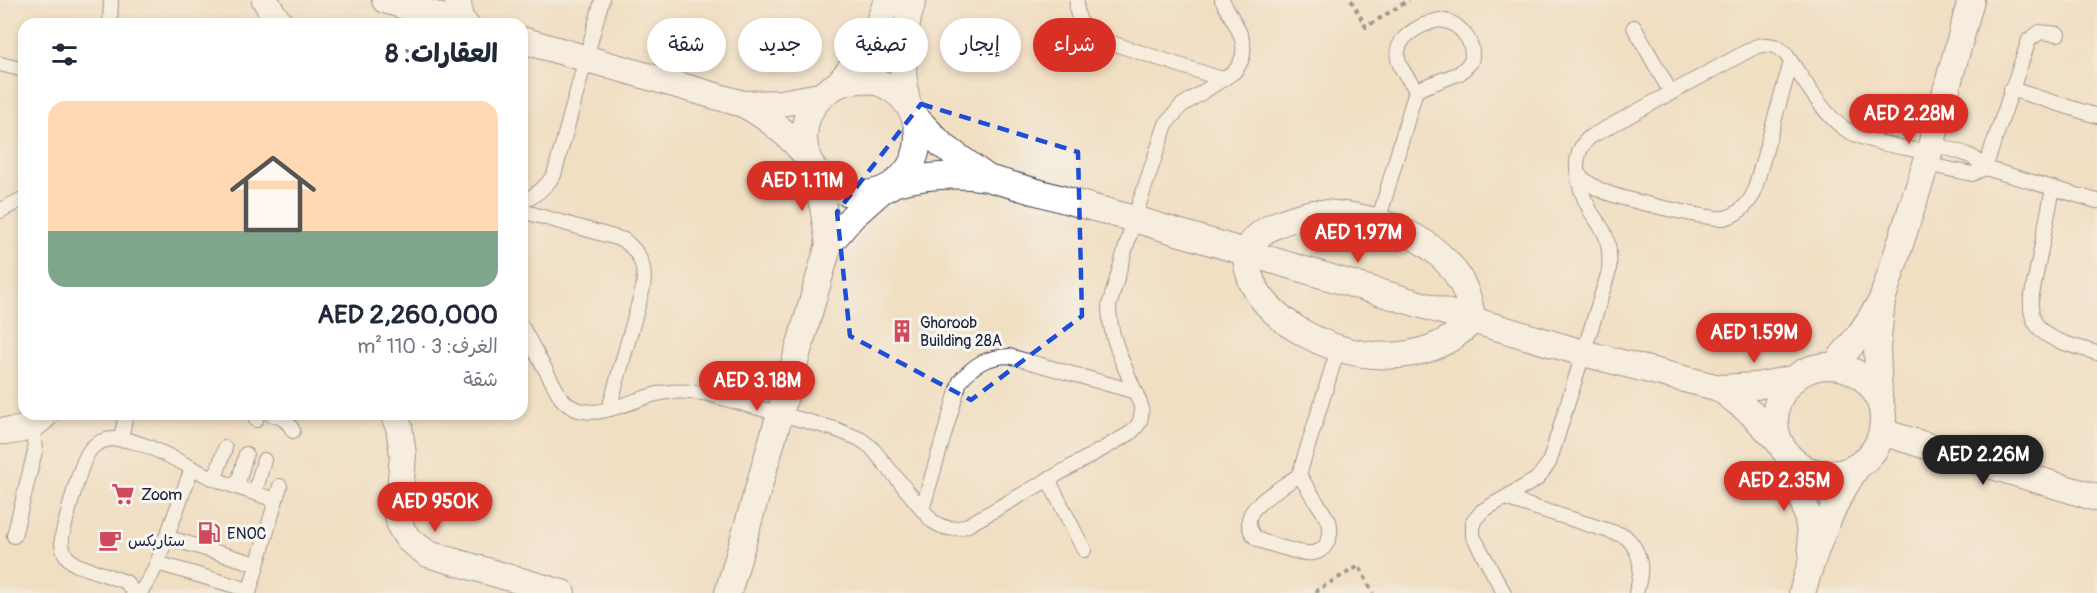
<!DOCTYPE html>
<html lang="ar">
<meta charset="utf-8">
<style>
:root{--surface:#fff;--page:#f2f2f3;--text:#1f2937;--muted:#747a83;--line:#e0e1e3;--accent:#d93025}
body{margin:0;font-family:Pangolin,"Playpen Sans Arabic",sans-serif;background:var(--page);color:var(--text);direction:rtl;height:100vh;display:flex;flex-direction:column;font-size:22px;white-space:nowrap}
*{box-sizing:border-box;margin:0}
p{font-size:20px;color:var(--muted)}
.icon{flex:none;width:33px;height:33px;fill:none;stroke:currentColor;stroke-width:2;stroke-linecap:round;stroke-linejoin:round}
.map{position:relative;flex:1;overflow:hidden;direction:ltr}
.side{position:absolute;left:18px;top:18px;width:510px;height:402px;display:flex;flex-direction:column;background:var(--surface);border-radius:18px;box-shadow:0 3px 9px #0003;direction:rtl}
.side>*{flex:none}
.top-card{position:absolute;left:546px;top:18px;width:570px;height:54px;direction:rtl;display:flex;gap:12px}
.price{position:absolute;translate:-50% -51px;padding:0 14px;border-radius:21px;background:var(--accent);color:#fff;font-size:20px;line-height:39px;filter:drop-shadow(0 2px 3px #0008)}
.price::after{content:'';position:absolute;left:50%;top:36px;width:18px;height:14px;margin-left:-9px;background:inherit;clip-path:polygon(0 0,100% 0,50% 100%)}
.price.current{background:#222;color:#fff}
ul{padding:0;list-style:none}
li{display:grid;align-content:center;gap:12px;height:318px;padding:0 30px}
li+li{border-top:2px solid var(--line)}
li span{display:grid;place-items:center;height:186px;border-radius:18px;color:#555}
li>.icon{margin-inline-start:auto}
span .icon{width:108px;height:108px;fill:#fffc;stroke-width:1}
li b{font-size:26px}
h2{display:flex;justify-content:space-between;align-items:center;height:72px;padding:0 30px;font-size:26px}
.pill{padding:0 21px;border-radius:27px;background:var(--surface);box-shadow:0 3px 9px #0003;font-size:21px;line-height:54px}
.pill.current{background:var(--accent);color:#fff}
.map>svg:first-child{display:block}
.lines{fill:none;stroke-linecap:round;stroke-linejoin:round}
.service-casing{stroke:#413e4f;stroke-width:16}
.minor-casing{stroke:#413e4f;stroke-width:28}
.path{stroke:#413e4f;stroke-width:4;stroke-dasharray:4.5 4.5;stroke-linecap:butt}
.service{stroke:#fff;stroke-width:14}
.minor{stroke:#fff;stroke-width:26}
.marked{fill:none;stroke:#1d4ed8;stroke-width:4.5;stroke-dasharray:12 8;stroke-linejoin:round}
.labels{text-anchor:middle;stroke-width:6;stroke-linejoin:round;paint-order:stroke}
.poi-label{font-size:16px;fill:#22223b;stroke:#f6f6f2;text-anchor:start}
</style>
<div class="map">
<svg width="2097" height="593" viewBox="0 0 2097 593">
<rect width="100%" height="100%" fill="#f6f6f2"/>
<filter id="ink" filterUnits="userSpaceOnUse"><feTurbulence type="fractalNoise" baseFrequency=".0167" numOctaves="2"/><feDisplacementMap in="SourceGraphic" scale="12" xChannelSelector="R" yChannelSelector="G"/><feConvolveMatrix kernelMatrix="1 2 1 2 8 2 1 2 1" color-interpolation-filters="sRGB"/></filter>
<filter id="wash" filterUnits="userSpaceOnUse"><feTurbulence type="fractalNoise" baseFrequency=".008" numOctaves="4" result="noise"/><feDisplacementMap in="SourceGraphic" scale="24" xChannelSelector="R" yChannelSelector="G"/><feGaussianBlur stdDeviation="1.35" result="paint"/><feColorMatrix in="noise" values="0 0 0 0 0 0 0 0 0 0 0 0 0 0 0 0 0 1.4 0 .05"/><feComposite in="paint" operator="in"/></filter>
<g filter="url(#wash)">
<rect width="100%" height="100%" fill="#f1dfc2"/>
</g>
<g filter="url(#ink)">
<g class="lines">
<g class="service-casing">
<g id="service">
<path d="M1077 0C1075 16 1081 27 1093 37L1222 79"/>
<path d="M1439 20C1459 21 1476 42 1471 62L1460 73 1416 90C1411 82 1404 74 1400 65 1389 40 1418 25 1439 20Z"/>
<path d="M110 24 111 0"/>
<path d="M1634 27 1671 93"/>
<path d="M0 64 24 70"/>
<path d="M2011 89 2097 116"/>
<path d="M1932 144C1949 150 1974 152 1985 168L2097 201"/>
<path d="M1926 164 1972 174 1985 168 2029 40 2040 32 2058 34"/>
<path d="M1578 174C1586 182 1595 188 1605 192 1622 199 1710 220 1724 218 1738 215 1746 206 1753 195L1791 62"/>
<path d="M2053 188 2031 300C2028 340 2067 343 2097 353"/>
<path d="M522 202C536 196 545 188 554 175L602 0"/>
<path d="M0 211 24 198"/>
<path d="M522 211 624 240C641 254 646 267 643 288L609 409"/>
<path d="M1378 222 1416 90"/>
<path d="M522 327 561 398C587 428 626 401 657 394 673 390 688 391 704 393L835 429 860 439 871 447 932 521C944 529 954 531 968 525L1129 434C1139 426 1143 419 1141 406 1129 374 1109 341 1109 306L1134 219 1166 124 1181 106 1234 72C1256 47 1234 24 1222 0"/>
<path d="M270 414C281 417 288 420 293 431"/>
<path d="M256 420 257 414"/>
<path d="M121 439 126 414"/>
<path d="M1299 475 1329 521C1333 536 1326 555 1307 553 1299 553 1289 549 1280 547 1272 544 1261 543 1255 537 1250 532 1247 522 1250 516 1254 502 1287 484 1299 475Z"/>
<path d="M1299 475 1338 349"/>
<path d="M215 479 225 448"/>
<path d="M1048 479 1084 550"/>
<path d="M237 487 246 454"/>
<path d="M255 493 264 460"/>
<path d="M1505 498 1625 536C1643 553 1643 570 1636 593"/>
<path d="M922 510 960 381C974 364 987 357 1009 356L1136 392"/>
<path d="M14 536 35 451 34 439 30 427"/>
<path d="M166 537 256 564"/>
<path d="M157 563 249 590"/>
<path d="M134 593 126 582 77 565C65 558 61 550 62 536 67 518 80 462 90 450 118 417 185 468 215 479 235 487 255 493 275 500"/>
<path d="M140 593 151 576 157 563 192 468"/>
<path d="M249 593 280 486"/>
<path d="M1504 593 1473 536V522L1482 511 1537 479 1549 463 1609 271C1610 258 1610 246 1605 234 1601 225 1594 218 1590 210 1578 188 1568 155 1590 137L1755 47C1767 43 1776 44 1785 53 1801 75 1823 115 1845 129 1867 143 1904 147 1929 153"/>
</g>
</g>
<g class="minor-casing">
<g id="minor">
<path d="M265 0 275 17 281 24"/>
<path d="M385 0 465 24"/>
<path d="M458 0 460 24"/>
<path d="M522 40 743 104C768 117 787 133 806 155"/>
<circle cx="861" cy="137" r="57"/>
<path d="M837 85C860 60 877 32 887 0"/>
<path d="M907 102C900 67 902 34 913 0"/>
<path d="M743 104 781 103 820 96"/>
<path d="M916 118 942 145 985 176"/>
<path d="M814 171 823 207 829 244"/>
<path d="M896 183C927 175 955 173 987 178L1134 219 1583 353 1719 388 1756 386 1792 379"/>
<path d="M1312 213C1379 212 1467 243 1472 321 1424 370 1349 362 1295 328 1277 316 1261 302 1252 282 1249 274 1244 260 1247 251 1258 227 1289 219 1312 213Z"/>
<circle cx="1829" cy="420" r="54"/>
<path d="M1834 366 1860 334 1879 305"/>
<path d="M1719 388 1751 413 1779 442"/>
<path d="M1879 396 1877 348 1882 300 1926 164 1971 0"/>
<path d="M393 414 399 427 403 455 398 516 401 528 408 539 428 554 562 593"/>
<path d="M0 431C19 432 33 428 46 414"/>
<path d="M1882 432 2097 498"/>
<path d="M1790 458C1801 489 1810 519 1812 552"/>
<path d="M728 593 829 244 853 216 880 192"/>
<path d="M1802 593C1815 548 1830 507 1857 467"/>
</g>
</g>
<g class="path">
<path d="M1351 0 1366 27 1409 0"/>
<path d="M1318 593 1317 590 1359 566 1373 593"/>
</g>
<use href="#service" class="service"/>
<use href="#minor" class="minor"/>
</g>
</g>
<path d="M0 0H2097V593H0ZM921 104 1078 152 1082 316 971 400 850 336 837 212Z" fill="#f1dfc2" fill-opacity=".55" fill-rule="evenodd"/>
<path class="marked" d="M921 104 1078 152 1082 316 971 400 850 336 837 212Z"/>
<defs>
<g id="building-bare" transform="scale(1.8)"><path d="M-4-6H4V6H1V3H-1V6H-4ZM-2.5-4.3h1.7v1.8h-1.7ZM.8-4.3h1.7v1.8H.8ZM-2.5-1h1.7V.8h-1.7ZM.8-1h1.7V.8H.8Z" fill="#d1495b" stroke="#f6f6f2" stroke-width="2.5" paint-order="stroke"/></g>
<g id="supermarket-bare" transform="scale(1.8)"><path d="M-6-5.5h2.5l.6 2H6L4.5 2H-2.5L-4.4-4H-6ZM-1.5 3.2a1.3 1.3 0 1 0 .1 0ZM3 3.2a1.3 1.3 0 1 0 .1 0Z" fill="#d1495b" stroke="#f6f6f2" stroke-width="2.5" paint-order="stroke"/></g>
<g id="fuel-bare" transform="scale(1.8)"><path d="M-5.5-6h7V0h2V4h1.3V-2.5L3-4.5l.8-.8L6-3V5H2.5V1h-1V6h-7ZM-4.2-4.7v3.2H.2V-4.7Z" fill="#d1495b" stroke="#f6f6f2" stroke-width="2.5" paint-order="stroke"/></g>
<g id="cafe-bare" transform="scale(1.8)"><path d="M-5.5-4.5H6V0H3Q3 3.5 0 3.5H-2.5Q-5.5 3.5-5.5 0ZM3-3.2v2h1.7v-2ZM-6 4.5H4V6H-6Z" fill="#d1495b" stroke="#f6f6f2" stroke-width="2.5" paint-order="stroke"/></g>
</defs>
<g fill-rule="evenodd">
<use href="#building-bare" x="902" y="331"/>
<use href="#supermarket-bare" x="123" y="494"/>
<use href="#fuel-bare" x="209" y="533"/>
<use href="#cafe-bare" x="110" y="540"/>
</g>
<g class="labels">
<g class="poi-label">
<text x="920" y="328">Ghoroob<tspan x="920" dy="18">Building 28A</tspan></text>
<text x="141" y="500">Zoom</text>
<text x="227" y="539">ENOC</text>
<text x="128" y="546">ستاربكس</text>
</g>
</g>
</svg>
<b class="price" style="left:1909px;top:145px">AED 2.28M</b>
<b class="price" style="left:802px;top:212px">AED 1.11M</b>
<b class="price" style="left:1358px;top:264px">AED 1.97M</b>
<b class="price" style="left:1754px;top:364px">AED 1.59M</b>
<b class="price" style="left:757px;top:412px">AED 3.18M</b>
<b class="price current" style="left:1983px;top:486px">AED 2.26M</b>
<b class="price" style="left:1784px;top:512px">AED 2.35M</b>
<b class="price" style="left:435px;top:533px">AED 950K</b>
<div class="top-card">
<a class="pill current">شراء</a>
<a class="pill">إيجار</a>
<a class="pill">تصفية</a>
<a class="pill">جديد</a>
<a class="pill">شقة</a>
</div>
<section class="side">
<h2>العقارات: 8<svg class="icon" aria-label="filters" viewBox="0 0 24 24"><path d="M4 7h16M4 17h16"/><circle cx="9" cy="7" r="2"/><circle cx="15" cy="17" r="2"/></svg></h2>
<ul>
<li><span style="background:linear-gradient(#ffd9b3 70%,#7fa58c 0)"><svg class="icon" aria-label="home" viewBox="0 0 24 24"><path d="M3 11l9-7 9 7M6 9v11h12V9"/></svg></span><div><b>AED 2,260,000</b><p>الغرف: 3 · 110 m²</p><p>شقة</p></div></li>
</ul>
</section>
</div>
